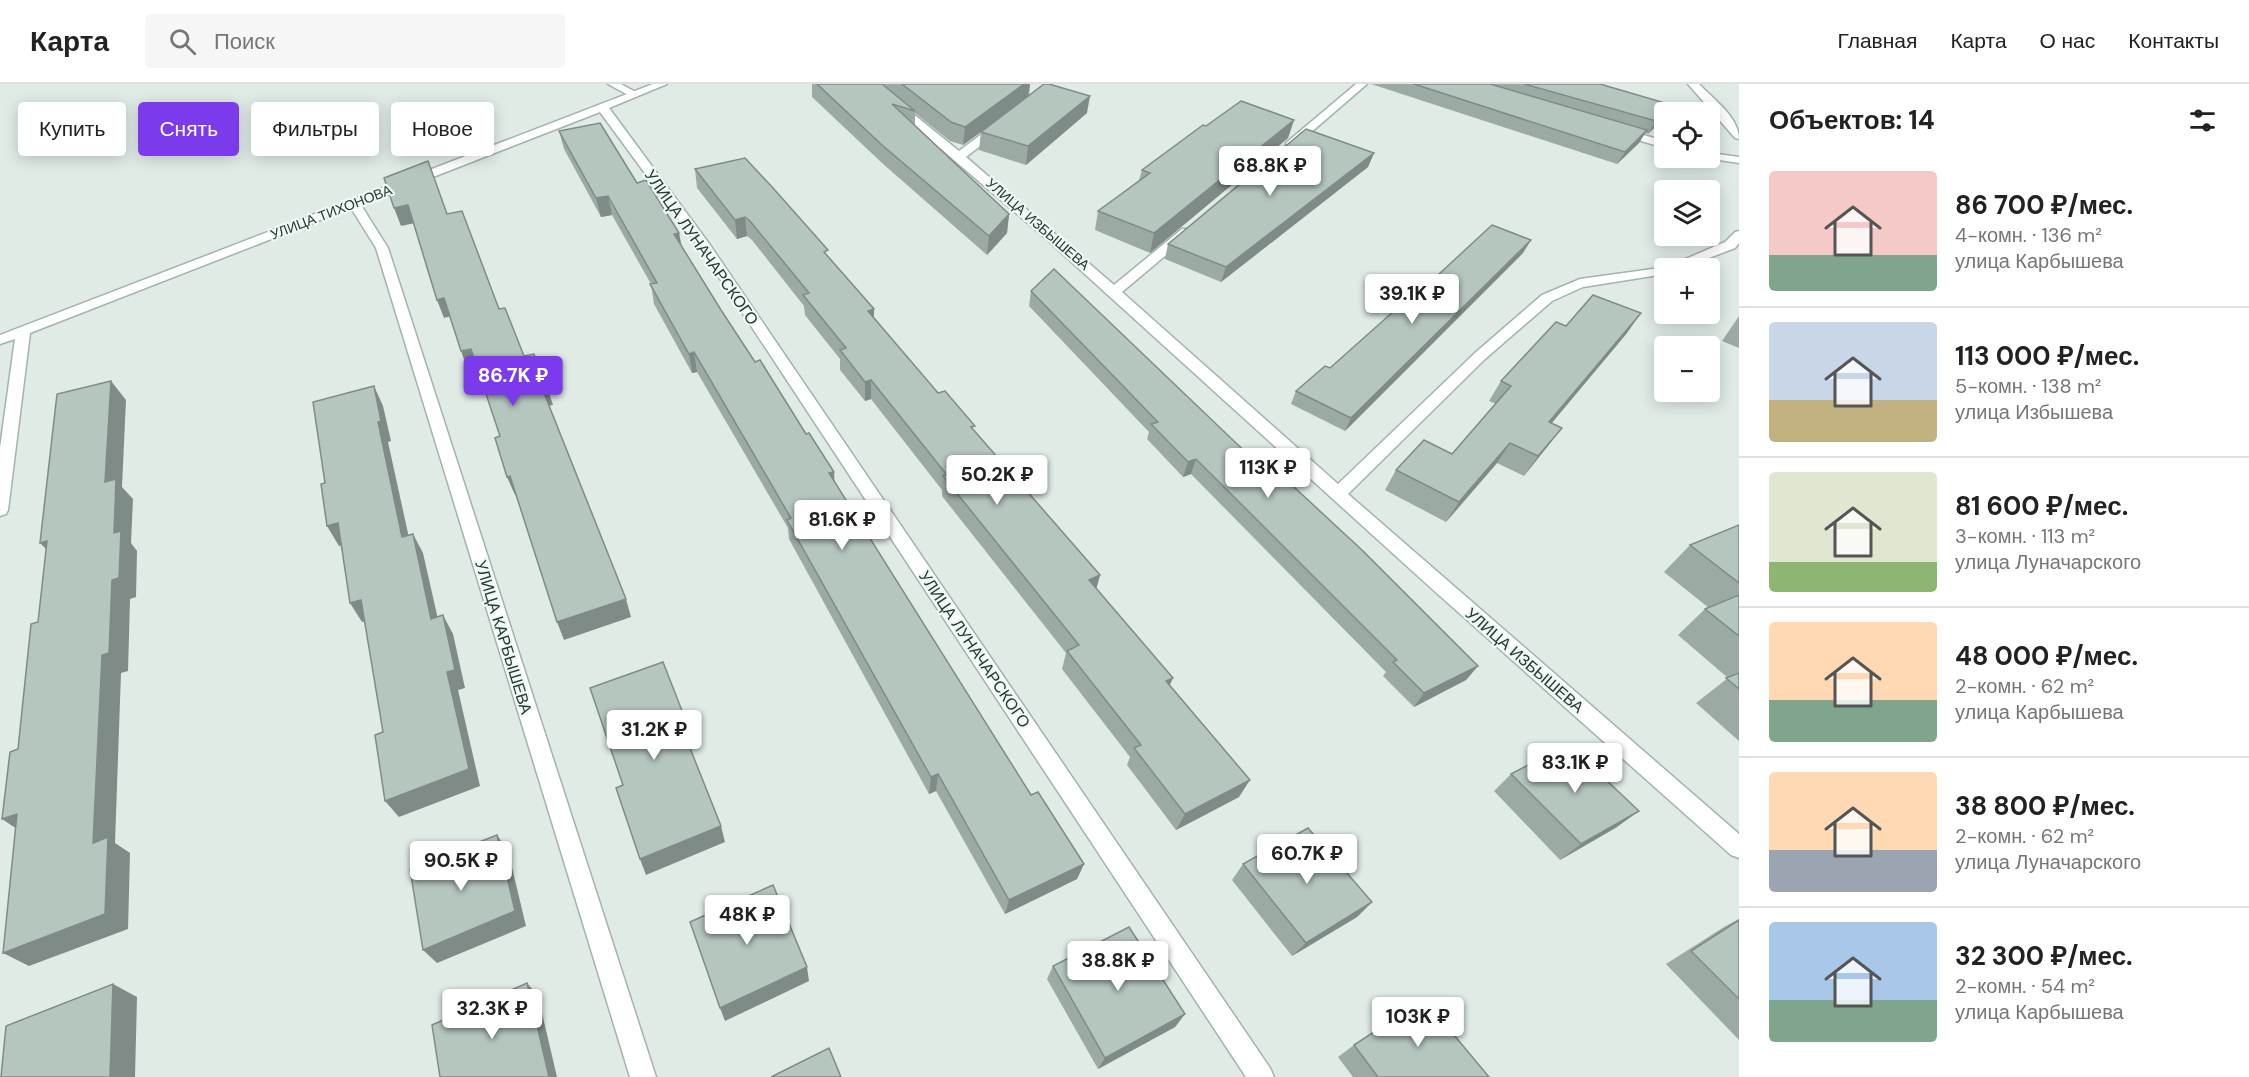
<!DOCTYPE html>
<html lang="ru">
<meta charset="utf-8">
<style>
:root{--surface:#fff;--page:#f6f6f6;--text:#222;--muted:#767676;--line:#e0e0e0;--accent:#7c3aed}
body{margin:0;font-family:"DM Sans",sans-serif;background:var(--page);color:var(--text);height:100vh;display:flex;flex-direction:column;font-size:22px;white-space:nowrap}
*{box-sizing:border-box;margin:0}
p{font-size:20px;color:var(--muted)}
.icon{flex:none;width:33px;height:33px;fill:none;stroke:currentColor;stroke-width:2;stroke-linecap:round;stroke-linejoin:round}
.map{position:relative;flex:1;overflow:hidden}
.details{display:flex;flex-direction:column;background:var(--surface);width:510px}
.details>*{flex:none}
.guide{position:absolute;left:18px;top:18px;width:570px;height:54px;display:flex;gap:12px}
.buttons{position:absolute;left:1654px;top:18px;display:grid;gap:12px}
.buttons a{display:grid;place-items:center;width:66px;height:66px;border-radius:6px;background:var(--surface);box-shadow:0 3px 15px #0003;font-size:30px}
.price{position:absolute;translate:-50% -51px;padding:0 14px;border-radius:6px;background:#fff;color:#222;font-size:20px;line-height:39px;filter:drop-shadow(0 2px 3px #0008)}
.price::after{content:'';position:absolute;left:50%;top:36px;width:18px;height:14px;margin-left:-9px;background:inherit;clip-path:polygon(0 0,100% 0,50% 100%)}
.price.on{background:var(--accent);color:#fff}
ul{padding:0;list-style:none}
li{display:flex;align-items:center;gap:18px;height:150px;padding:0 30px}
li+li{border-top:2px solid var(--line)}
li span{display:grid;place-items:center;flex:none;width:168px;height:120px;border-radius:6px;color:#555}
li>.icon{margin-inline-start:auto}
span .icon{width:72px;height:72px;fill:#fffc;stroke-width:1}
li b{font-size:26px}
h2{display:flex;justify-content:space-between;align-items:center;height:72px;padding:0 30px;font-size:26px}
.chip{padding:0 21px;border-radius:6px;background:var(--surface);box-shadow:0 3px 15px #0003;font-size:21px;line-height:54px}
.chip.on{background:var(--accent);color:#fff}
header{display:flex;align-items:center;gap:36px;box-sizing:border-box;height:84px;padding:0 30px;background:var(--surface);border-bottom:2px solid var(--line)}
header strong{font-size:28px}
nav{display:flex;gap:33px;margin-inline-start:auto;font-size:21px}
.search{width:420px;height:54px;background:var(--page);display:flex;align-items:center;gap:15px;box-sizing:border-box;padding:0 21px;border-radius:6px;color:var(--muted);font-size:22px}
main{display:flex;flex:1;min-height:0}
.map>svg:first-child{display:block}
.lines{fill:none;stroke-linecap:round;stroke-linejoin:round}
.service-casing{stroke:#a3b3ad;stroke-width:3}
.minor-casing{stroke:#a3b3ad;stroke-width:3}
.service{fill:#fff;fill-rule:evenodd}
.minor{fill:#fff;fill-rule:evenodd}
.wall{fill:#9caaa4}
.shaded-wall{fill:#7f8b86}
.building{fill:#b5c6bf;stroke:#7f8b86;stroke-width:1.5}
.labels{text-anchor:middle;stroke-width:4.5;stroke-linejoin:round;paint-order:stroke}
.far-street-label{font-size:14px;fill:#213b34;stroke:#f0f7f4}
.street-label{font-size:16px;fill:#213b34;stroke:#f0f7f4}
</style>
<header>
<strong>Карта</strong>
<div class="search"><svg class="icon" aria-label="search" viewBox="0 0 24 24"><circle cx="10" cy="10" r="6"/><path d="M15 15l6 6"/></svg>Поиск</div>
<nav><a>Главная</a><a>Карта</a><a>О нас</a><a>Контакты</a></nav>
</header>
<main>
<div class="map">
<svg width="1739" height="993" viewBox="0 0 1739 993">
<rect width="100%" height="100%" fill="#e0ebe6"/>
<g class="lines">
<g class="service-casing">
<path id="service" d="M608 0H621L639 10 630 12Z"/>
</g>
<g class="minor-casing">
<g id="minor">
<path d="M653 0H667L609 24 710 161 1270 984 1274 993H1246L699 163 600 28 361 121 388 164 656 993H630L376 164 351 124 30 249 8 426 6 430 0 432V364L15 255 0 260V251Z"/>
<path d="M865 0H876L959 67 995 40H1003V44L966 73 1114 201 1182 145H1190L1192 148 1190 151 1122 208 1338 400 1475 269 1542 211 1580 195 1667 183 1725 158 1735 148 1739 147V159L1735 164 1683 184H1665V190L1583 203 1552 217 1485 275 1348 410 1739 750V774L1731 771 1431 504 1044 153Z"/>
<path d="M1356 0H1367L1294 63H1286V59Z"/>
<path d="M1688 0H1699C1713 15 1739 33 1739 55L1735 54Z"/>
<path d="M1618 44 1665 57V64L1614 49 1612 47Z"/>
<path d="M1710 69 1739 73V79L1706 74H1710Z"/>
</g>
</g>
<use href="#service" class="service"/>
<use href="#minor" class="minor"/>
</g>
<g class="wall">
<path d="M812 0H1030L1029 12 1087 29 1026 81 979 66 981 48 963 61 950 57 915 29V41L1009 130 1007 149 987 171 882 79 812 13Z"/>
<path d="M1371 0H1600L1672 21 1667 28H1665L1664 34 1648 50 1645 49 1639 59 1617 80Z"/>
<path d="M1294 36 1288 54 1150 169 1095 146 1098 127 1139 96 1142 86 1206 42Z"/>
<path d="M559 47 637 99 679 149 682 163 721 226 755 278 834 388V397L1031 711 1084 780 1077 795 1005 830 936 707 929 710 789 455 788 444 697 288 692 289 654 220 651 200 612 131 601 133 564 65Z"/>
<path d="M1374 69 1368 83 1221 198 1165 175 1168 160Z"/>
<path d="M695 85 828 172 874 225V234L938 309 975 347 1100 491 1096 504 1169 601 1239 713 1176 746 1127 681 1130 673 1062 585 1066 569 942 412V406L871 315 865 317 840 286V275L805 231 804 222 752 156 747 152 737 155 697 104Z"/>
<path d="M1523 169 1345 347 1291 320 1296 307 1330 284 1425 203Z"/>
<path d="M1031 207 1259 381 1478 582 1466 596 1414 623 1383 592 1386 588 1191 390 1183 393 1147 355 1149 348 1029 222Z"/>
<path d="M1739 232V264L1722 257Z"/>
<path d="M1566 242 1627 249 1551 339 1562 344 1547 363 1524 392 1497 379 1446 438 1385 406 1396 386 1452 370 1496 320 1489 317 1501 297Z"/>
<path d="M1739 441V657L1696 619 1728 594 1678 551 1705 525 1709 524 1664 488 1690 461Z"/>
<path d="M1511 690 1617 743 1560 776 1494 707Z"/>
<path d="M1243 780 1372 818 1357 833 1292 872 1232 796Z"/>
<path d="M1739 835V956L1666 880 1724 843Z"/>
<path d="M1053 882 1185 930 1175 943 1098 985 1047 895Z"/>
<path d="M1354 961 1489 993H1353L1338 973Z"/>
</g>
<g class="shaded-wall">
<path d="M1024 0H1030L1028 13 963 61 965 43Z"/>
<path d="M1090 12 1087 29 1026 81 1028 62Z"/>
<path d="M1672 21 1667 28H1665L1664 34 1648 50 1656 37Z"/>
<path d="M1294 36 1288 54 1150 169 1154 149Z"/>
<path d="M1647 46 1639 59 1617 80 1625 68Z"/>
<path d="M1374 69 1368 83 1221 198 1226 183Z"/>
<path d="M608 112 612 131 601 133 596 114Z"/>
<path d="M408 121 415 139 401 142 394 124Z"/>
<path d="M1009 130 1007 149 987 171 989 152Z"/>
<path d="M745 133 747 152 737 155 735 136Z"/>
<path d="M679 149 682 168 674 150Z"/>
<path d="M1531 156 1523 169 1345 347 1351 334Z"/>
<path d="M444 214 451 232 444 234 437 216Z"/>
<path d="M874 225V244L868 227Z"/>
<path d="M1641 229 1627 249 1536 358 1549 338Z"/>
<path d="M471 265 478 283 468 286 461 267Z"/>
<path d="M694 268 697 288 692 289 689 270Z"/>
<path d="M871 296V315L865 317V298Z"/>
<path d="M111 297 126 316 122 403 133 415 131 459 137 467 136 513 130 515 128 587 121 589 115 759 130 769 128 845 29 882 3 869 93 759 102 571 105 398Z"/>
<path d="M374 302 383 322 391 357 388 358 413 472 402 453 378 338Z"/>
<path d="M547 303 553 321 548 322 542 304Z"/>
<path d="M1562 344 1547 363 1524 392 1538 372Z"/>
<path d="M1510 359 1497 379 1446 438 1459 418Z"/>
<path d="M1196 375 1191 390 1183 393 1188 378Z"/>
<path d="M834 388 835 407 829 389Z"/>
<path d="M510 392 517 411H515L507 393Z"/>
<path d="M338 439 350 459 339 462 327 442Z"/>
<path d="M413 450 423 469 442 553 431 535Z"/>
<path d="M47 457 59 478 40 459Z"/>
<path d="M1100 491 1095 510 1089 496Z"/>
<path d="M626 515 631 533 564 556 557 538Z"/>
<path d="M361 516 373 535 362 538 350 519Z"/>
<path d="M443 531 453 550 465 604 458 606 480 702 399 733 385 717 447 588Z"/>
<path d="M1478 582 1466 596 1414 623 1424 609Z"/>
<path d="M1173 594 1165 612 1166 597Z"/>
<path d="M686 637 691 655 685 657 680 639Z"/>
<path d="M938 690 936 707 929 710 931 693Z"/>
<path d="M1250 696 1239 713 1176 746 1185 730Z"/>
<path d="M1639 727 1617 743 1560 776 1581 760Z"/>
<path d="M17 730 26 751 2 735Z"/>
<path d="M721 742 725 758 646 791 640 775Z"/>
<path d="M497 751 508 767 526 842 437 879 423 866Z"/>
<path d="M1084 780 1077 795 1005 830 1009 816Z"/>
<path d="M1372 818 1357 833 1292 872 1306 859Z"/>
<path d="M807 883 809 897 725 937 720 924Z"/>
<path d="M527 899 538 912 557 993H549Z"/>
<path d="M113 900 137 913 135 993H110Z"/>
<path d="M1185 930 1175 943 1098 985 1105 974Z"/>
</g>
<g class="building">
<path d="M817 0H882L915 27 892 20 1009 130 989 152 882 61Z"/>
<path d="M902 0H1024L965 43 951 38Z"/>
<path d="M1044 0H1049L1090 12 1028 62 981 48Z"/>
<path d="M1414 0H1490L1647 46 1625 68Z"/>
<path d="M1524 0H1600L1672 21 1656 37Z"/>
<path d="M1241 17 1294 36 1154 149 1098 127 1150 89 1142 86 1203 41 1206 42Z"/>
<path d="M600 39 637 99 646 96 679 149 674 150 721 226 755 278 760 276 806 350 809 349 834 388 829 389 1031 711 1038 708 1084 780 1009 816 938 690 931 693 787 436 791 434 694 268 689 270 650 200 657 199 608 112 596 114 559 47Z"/>
<path d="M1306 45 1374 69 1226 183 1168 160Z"/>
<path d="M745 74 773 104 828 166 824 168 874 225 868 227 938 309 945 307 975 342 971 343 1100 491 1089 496 1173 594 1166 597 1250 696 1185 730 1134 664 1141 661 1067 567 1079 561 943 392 947 391 871 296 865 298 840 266 846 264 803 211 809 209 750 137 745 133 735 136 695 85Z"/>
<path d="M428 77 447 130 462 127 499 225 505 224 524 272 534 270 547 303 542 304 626 515 557 538 510 392 507 393 495 354 500 352 471 265 461 267 444 214 437 216 408 121 394 124 384 94Z"/>
<path d="M1492 141 1531 156 1351 334 1296 307 1325 282 1330 284 1422 202 1425 203Z"/>
<path d="M1054 185 1259 381 1267 378 1363 467 1478 582 1424 609 1393 578 1397 576 1196 375 1188 378 1151 340 1158 338 1031 207Z"/>
<path d="M1593 211 1641 229 1549 338 1562 344 1538 372 1510 359 1459 418 1396 386 1424 356 1452 370 1511 302 1501 297 1556 238 1566 242Z"/>
<path d="M111 297 105 398 116 395 114 449 121 447 119 494 112 496 109 569 102 571 93 759 108 753 105 830 3 869 17 730 2 735 10 668 18 665 31 540 38 538 47 457 40 459 57 310Z"/>
<path d="M374 302 381 337 378 338 402 453 413 450 431 535 443 531 455 586 447 588 469 685 385 717 375 651 383 648 361 516 350 519 338 439 327 442 321 400 325 399 313 318Z"/>
<path d="M1739 441V499L1690 461Z"/>
<path d="M1739 511V552L1705 525Z"/>
<path d="M663 578 686 637 680 639 721 742 640 775 616 704 623 701 590 604Z"/>
<path d="M1739 589V605L1726 594Z"/>
<path d="M1568 660 1639 727 1581 760 1511 690Z"/>
<path d="M1308 744 1372 818 1306 859 1243 780Z"/>
<path d="M497 751 515 827 423 866 410 785Z"/>
<path d="M773 801 807 883 720 924 690 838Z"/>
<path d="M1739 836V915L1691 867Z"/>
<path d="M1129 843 1185 930 1105 974 1053 882Z"/>
<path d="M527 899 549 993H440L432 941Z"/>
<path d="M113 900 110 993H1L6 942Z"/>
<path d="M1424 915 1489 993H1378L1354 961Z"/>
<path d="M829 964 841 993H771Z"/>
</g>
<g class="labels">
<g class="far-street-label">
<text transform="translate(331 128) rotate(-21)" y="5">УЛИЦА ТИХОНОВА</text>
<text transform="translate(1038 140) rotate(41)" y="5">УЛИЦА ИЗБЫШЕВА</text>
</g>
<g class="street-label">
<text transform="translate(702 163) rotate(55)" y="6">УЛИЦА ЛУНАЧАРСКОГО</text>
<text transform="translate(504 553) rotate(73)" y="6">УЛИЦА КАРБЫШЕВА</text>
<text transform="translate(975 565) rotate(56)" y="6">УЛИЦА ЛУНАЧАРСКОГО</text>
<text transform="translate(1525 576) rotate(41)" y="6">УЛИЦА ИЗБЫШЕВА</text>
</g>
</g>
</svg>
<div class="buttons">
<a><svg class="icon" aria-label="locate" viewBox="0 0 24 24"><circle cx="12" cy="12" r="6"/><path d="M12 2v4M12 18v4M2 12h4M18 12h4"/></svg></a>
<a><svg class="icon" aria-label="layers" viewBox="0 0 24 24"><path d="M12 4l9 5-9 5-9-5zM3 14l9 5 9-5"/></svg></a>
<a>+</a>
<a>−</a>
</div>
<b class="price" style="left:1270px;top:113px">68.8K ₽</b>
<b class="price" style="left:1412px;top:241px">39.1K ₽</b>
<b class="price on" style="left:513px;top:323px">86.7K ₽</b>
<b class="price" style="left:1268px;top:415px">113K ₽</b>
<b class="price" style="left:997px;top:422px">50.2K ₽</b>
<b class="price" style="left:842px;top:467px">81.6K ₽</b>
<b class="price" style="left:654px;top:677px">31.2K ₽</b>
<b class="price" style="left:1575px;top:710px">83.1K ₽</b>
<b class="price" style="left:1307px;top:801px">60.7K ₽</b>
<b class="price" style="left:461px;top:808px">90.5K ₽</b>
<b class="price" style="left:747px;top:862px">48K ₽</b>
<b class="price" style="left:1118px;top:908px">38.8K ₽</b>
<b class="price" style="left:492px;top:956px">32.3K ₽</b>
<b class="price" style="left:1418px;top:964px">103K ₽</b>
<div class="guide">
<a class="chip">Купить</a>
<a class="chip on">Снять</a>
<a class="chip">Фильтры</a>
<a class="chip">Новое</a>
</div>
</div>
<section class="details">
<h2>Объектов: 14<svg class="icon" aria-label="filters" viewBox="0 0 24 24"><path d="M4 7h16M4 17h16"/><circle cx="9" cy="7" r="2"/><circle cx="15" cy="17" r="2"/></svg></h2>
<ul>
<li><span style="background:linear-gradient(#f6c9c9 70%,#7fa58c 0)"><svg class="icon" aria-label="home" viewBox="0 0 24 24"><path d="M3 11l9-7 9 7M6 9v11h12V9"/></svg></span><div><b>86 700 ₽/мес.</b><p>4-комн. · 136 m²</p><p>улица Карбышева</p></div></li>
<li><span style="background:linear-gradient(#c9d6e8 65%,#c2b280 0)"><svg class="icon" aria-label="home" viewBox="0 0 24 24"><path d="M3 11l9-7 9 7M6 9v11h12V9"/></svg></span><div><b>113 000 ₽/мес.</b><p>5-комн. · 138 m²</p><p>улица Избышева</p></div></li>
<li><span style="background:linear-gradient(#dfe7d0 75%,#8fb573 0)"><svg class="icon" aria-label="home" viewBox="0 0 24 24"><path d="M3 11l9-7 9 7M6 9v11h12V9"/></svg></span><div><b>81 600 ₽/мес.</b><p>3-комн. · 113 m²</p><p>улица Луначарского</p></div></li>
<li><span style="background:linear-gradient(#ffd9b3 65%,#7fa58c 0)"><svg class="icon" aria-label="home" viewBox="0 0 24 24"><path d="M3 11l9-7 9 7M6 9v11h12V9"/></svg></span><div><b>48 000 ₽/мес.</b><p>2-комн. · 62 m²</p><p>улица Карбышева</p></div></li>
<li><span style="background:linear-gradient(#ffd9b3 65%,#9aa5b1 0)"><svg class="icon" aria-label="home" viewBox="0 0 24 24"><path d="M3 11l9-7 9 7M6 9v11h12V9"/></svg></span><div><b>38 800 ₽/мес.</b><p>2-комн. · 62 m²</p><p>улица Луначарского</p></div></li>
<li><span style="background:linear-gradient(#a9c7e8 65%,#7fa58c 0)"><svg class="icon" aria-label="home" viewBox="0 0 24 24"><path d="M3 11l9-7 9 7M6 9v11h12V9"/></svg></span><div><b>32 300 ₽/мес.</b><p>2-комн. · 54 m²</p><p>улица Карбышева</p></div></li>
</ul>
</section>
</main>
